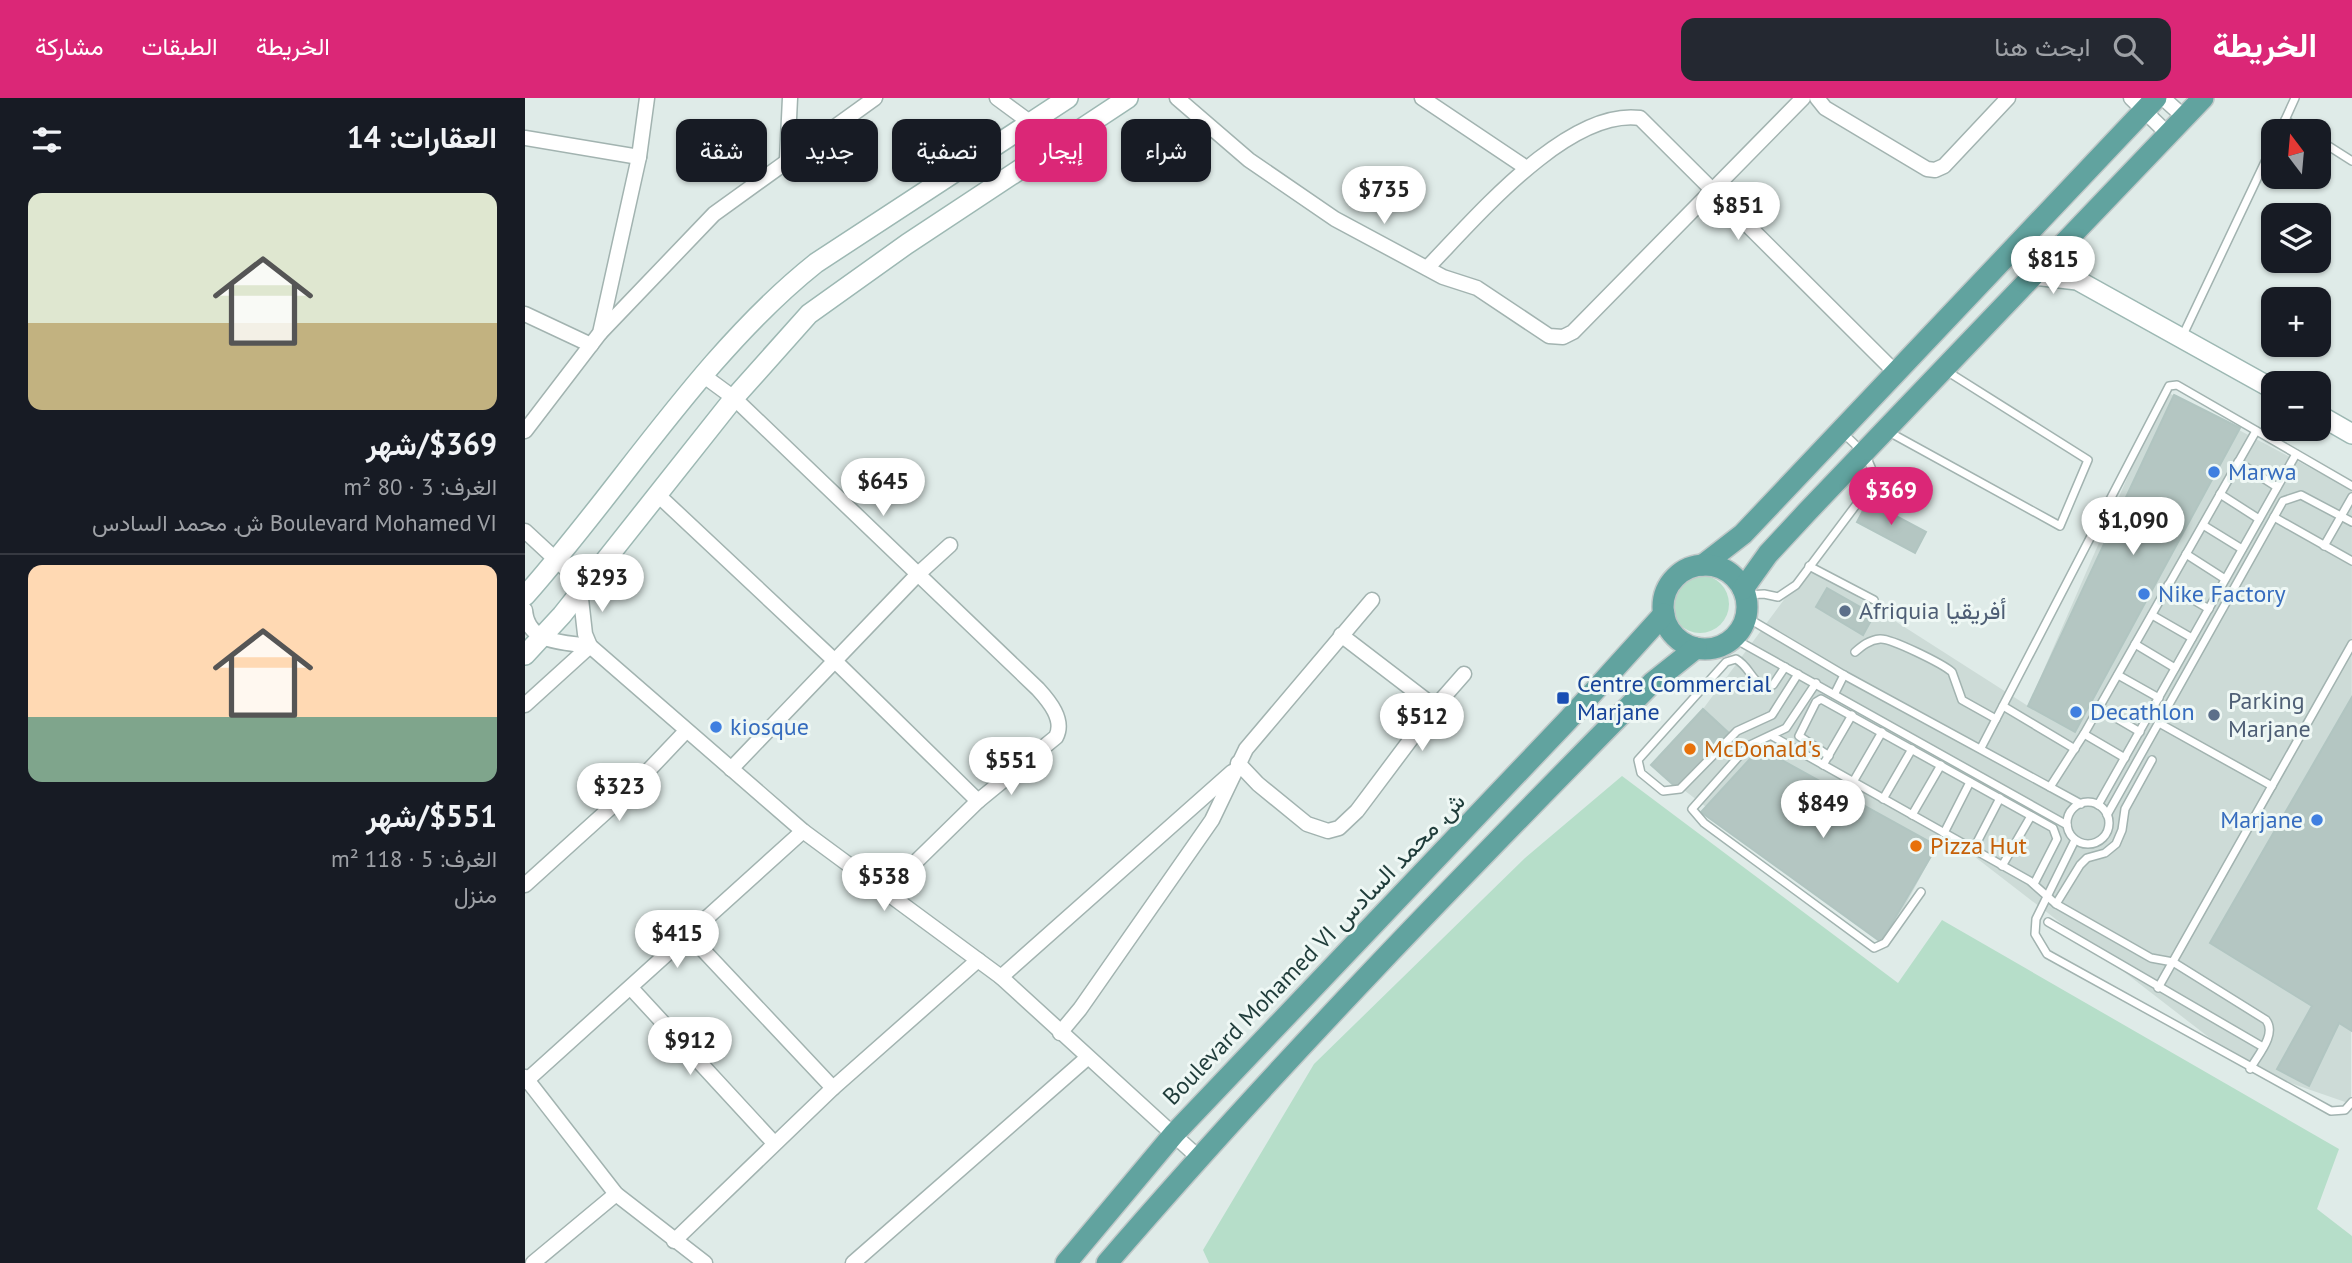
<!DOCTYPE html>
<html lang="ar">
<meta charset="utf-8">
<style>
:root{--surface:#171b24;--page:#242831;--text:#f1f3f6;--muted:#9ea1a6;--line:#363941;--accent:#db2777}
body{margin:0;font-family:"PT Sans",Vazirmatn,sans-serif;background:var(--page);color:var(--text);direction:rtl;height:100vh;display:flex;flex-direction:column;font-size:26px;white-space:nowrap}
*{box-sizing:border-box;margin:0}
p{font-size:23px;color:var(--muted)}
.icon{flex:none;width:38px;height:38px;fill:none;stroke:currentColor;stroke-width:2;stroke-linecap:round;stroke-linejoin:round}
.map{position:relative;flex:1;overflow:hidden;direction:ltr}
.sheet{display:flex;flex-direction:column;background:var(--surface);width:525px}
.sheet>*{flex:none}
.top-card{position:absolute;left:21px;top:21px;width:665px;height:63px;direction:rtl;display:flex;gap:14px}
.needle{width:46px;rotate:344deg}
.tools{position:absolute;left:1736px;top:21px;display:grid;gap:14px}
.tools a{display:grid;place-items:center;width:70px;height:70px;border-radius:14px;background:var(--surface);box-shadow:0 2px 5px #0004;font-size:35px}
.price{position:absolute;translate:-50% -60px;padding:0 16px;border-radius:24px;background:#fff;color:#222;font-size:23px;line-height:46px;filter:drop-shadow(0 2px 4px #0008)}
.price::after{content:'';position:absolute;left:50%;top:42px;width:21px;height:16px;margin-left:-10px;background:inherit;clip-path:polygon(0 0,100% 0,50% 100%)}
.price.active{background:var(--accent);color:#fff}
ul{padding:0;list-style:none}
li{display:grid;align-content:center;gap:14px;height:371px;padding:0 28px}
li+li{border-top:2px solid var(--line)}
li span{display:grid;place-items:center;height:217px;border-radius:14px;color:#555}
li>.icon{margin-inline-start:auto}
span .icon{width:126px;height:126px;fill:#fffc;stroke-width:1}
li b{font-size:30px}
h2{display:flex;justify-content:space-between;align-items:center;height:84px;padding:0 28px;font-size:30px}
.pill{padding:0 24px;border-radius:14px;background:var(--surface);box-shadow:0 2px 5px #0004;font-size:24px;line-height:63px}
.pill.active{background:var(--accent);color:#fff}
header{display:flex;align-items:center;gap:42px;box-sizing:border-box;height:98px;padding:0 35px;background:var(--accent);color:#fff}
header strong{font-size:33px}
nav{display:flex;gap:38px;margin-inline-start:auto;font-size:24px}
.search{width:490px;height:63px;background:var(--page);display:flex;align-items:center;gap:18px;box-sizing:border-box;padding:0 24px;border-radius:14px;color:var(--muted);font-size:26px}
main{display:flex;flex:1;min-height:0}
.map>svg:first-child{display:block}
.built{fill:#cddbd7}
.green{fill:#b6dec9}
.building{fill:#b4c6c2;stroke:#b1c5c1;stroke-width:2}
.lines{fill:none;stroke-linecap:round;stroke-linejoin:round}
.lane-casing{stroke:#a2b3b0;stroke-width:10}
.street-casing{stroke:#a2b3b0;stroke-width:17}
.secondary-casing{stroke:#9db8b3;stroke-width:22}
.primary-casing{stroke:#c0c8c8;stroke-width:24}
.lane{stroke:#fff;stroke-width:7}
.street{stroke:#fff;stroke-width:14}
.secondary{stroke:#fff;stroke-width:19}
.primary{stroke:#61a39f;stroke-width:21}
.shop-dot{fill:#3f7fe0;stroke:#eff8f5;stroke-width:2.5}
.service-dot{fill:#5c6f8a;stroke:#eff8f5;stroke-width:2.5}
.transit-dot{fill:#1a4fb4;stroke:#eff8f5;stroke-width:2.5}
.food-dot{fill:#e8710a;stroke:#eff8f5;stroke-width:2.5}
.labels{text-anchor:middle;stroke-width:6;stroke-linejoin:round;paint-order:stroke}
.shop-label{font-size:24px;fill:#366cbe;stroke:#eff8f5;text-anchor:start}
.service-label{font-size:24px;fill:#4e5e75;stroke:#eff8f5;text-anchor:start}
.transit-label{font-size:24px;fill:#164399;stroke:#eff8f5;text-anchor:start}
.food-label{font-size:24px;fill:#c56008;stroke:#eff8f5;text-anchor:start}
.street-label{font-size:24px;fill:#1f3c3a;stroke:#eff8f5}
</style>
<header>
<strong>الخريطة</strong>
<div class="search"><svg class="icon" aria-label="search" viewBox="0 0 24 24"><circle cx="10" cy="10" r="6"/><path d="M15 15l6 6"/></svg>ابحث هنا</div>
<nav><a>الخريطة</a><a>الطبقات</a><a>مشاركة</a></nav>
</header>
<main>
<div class="map">
<svg width="1827" height="1165" viewBox="0 0 1827 1165">
<rect width="100%" height="100%" fill="#dfebe8"/>
<path class="built" d="M1640 293 1827 392 1826 1006 1725 971 1419 735 1360 845 1126 667 1178 611 1284 468 1503 608Z"/>
<g class="green">
<circle cx="1175" cy="506" r="29"/>
<path d="M1097 678 1373 885 1417 822 1814 1051 1792 1111 1827 1138V1165H684L678 1152 789 966 1000 760Z"/>
</g>
<g class="building">
<path d="M1649 297 1715 330 1550 634 1503 608Z"/>
<path d="M1343 403 1401 434 1390 455 1332 424Z"/>
<path d="M1302 490 1349 517 1338 537 1291 509Z"/>
<path d="M1827 599V933L1814 925 1784 988 1752 971 1787 908 1685 845Z"/>
<path d="M1178 611 1204 635 1153 691 1126 667Z"/>
<path d="M1235 650 1412 748 1356 844 1176 714Z"/>
</g>
<g class="lines">
<g class="lane-casing">
<g id="lane">
<path d="M1760 22 1779 33"/>
<path d="M1755 33 1770 0"/>
<path d="M1794 42 1827 63"/>
<path d="M1657 239 1748 47"/>
<path d="M1364 334 1535 428 1563 362 1420 272"/>
<path d="M1713 364 1752 389"/>
<path d="M1695 396 1734 421"/>
<path d="M1749 419 1827 463"/>
<path d="M1678 427 1717 451"/>
<path d="M1799 448 1827 399"/>
<path d="M1661 456 1700 481"/>
<path d="M1284 468 1349 502"/>
<path d="M1643 487 1684 511"/>
<path d="M1221 497 1239 496 1253 499 1271 487 1349 383C1347 360 1334 350 1318 335"/>
<path d="M1627 517 1667 540"/>
<path d="M1221 519 1319 577 1556 706"/>
<path d="M1208 540 1542 727"/>
<path d="M1610 546 1650 570"/>
<path d="M1330 554C1337 548 1344 542 1355 541 1366 540 1418 566 1427 574L1437 602 1471 621"/>
<path d="M1260 569 1248 587 1238 588C1226 582 1224 568 1211 561L1201 564 1113 662 1116 675 1138 693 1155 691 1212 633 1247 617 1273 576"/>
<path d="M1593 577 1634 600"/>
<path d="M1291 585 1261 630 1223 648 1167 711 1179 725 1349 850 1360 845 1396 794"/>
<path d="M1310 595 1319 577"/>
<path d="M1478 608 1550 651"/>
<path d="M1574 610 1615 634"/>
<path d="M1634 625 1747 688"/>
<path d="M1559 636 1600 660"/>
<path d="M1247 638 1505 783 1531 806 1626 860 1648 864 1741 922C1752 936 1733 957 1725 971"/>
<path d="M1456 650 1644 288 1652 287 1827 388"/>
<path d="M1304 658 1274 638 1291 604 1296 601 1528 730 1532 741 1509 786"/>
<path d="M1298 667 1327 617"/>
<path d="M1328 684 1357 634"/>
<path d="M1525 689 1559 636 1731 333"/>
<path d="M1358 701 1387 651"/>
<circle cx="1563" cy="725" r="21"/>
<path d="M1573 707 1771 356"/>
<path d="M1387 717 1416 667"/>
<path d="M1582 717 1758 403 1776 397 1827 424"/>
<path d="M1419 735 1445 684"/>
<path d="M1550 742 1511 821 1510 836 1522 856 1806 1013 1820 1012 1827 1004"/>
<path d="M1448 752 1475 700"/>
<path d="M1477 768 1506 718"/>
<path d="M1531 806 1555 767 1562 760 1580 755 1591 746 1597 732 1600 711 1627 662"/>
<path d="M1523 824 1738 949"/>
<path d="M1633 890 1827 546"/>
</g>
</g>
<g class="street-casing">
<g id="street">
<path d="M472 0 506 25 530 50"/>
<path d="M652 0 724 62 810 121 918 179 952 190 1024 238 1038 239 1048 234 1278 0"/>
<path d="M897 0 1000 69"/>
<path d="M1292 0 1300 10 1402 71 1410 72 1419 68 1483 0"/>
<path d="M1606 0 1643 36"/>
<path d="M1638 0 1659 19"/>
<path d="M0 40 114 59"/>
<path d="M262 62 265 0"/>
<path d="M902 170C949 122 1042 10 1115 20L1369 273"/>
<path d="M0 216 66 247"/>
<path d="M75 235 189 116 350 0"/>
<path d="M179 278 209 300 513 591C524 603 540 622 531 639L453 703 360 794"/>
<path d="M0 333 75 235 114 59 122 0"/>
<path d="M133 397 310 563 453 703"/>
<path d="M0 433 54 483 60 536 65 548 278 733 476 879 673 1059"/>
<path d="M0 512C2 546 39 544 65 548"/>
<path d="M816 537 910 609"/>
<path d="M0 607 65 548"/>
<path d="M713 665 733 686 782 726 803 733 814 730 832 713 910 609 939 576"/>
<path d="M206 671 392 477 425 447"/>
<path d="M0 787 104 693 160 634"/>
<path d="M164 837 308 990"/>
<path d="M476 879 707 674"/>
<path d="M106 890 249 1045"/>
<path d="M535 935 555 911 687 722 721 651 847 502"/>
<path d="M0 979 91 1096 180 1165"/>
<path d="M0 984 278 733"/>
<path d="M149 1143 308 990 453 862"/>
<path d="M8 1165 91 1096"/>
<path d="M328 1165 562 960"/>
</g>
</g>
<g class="secondary-casing">
<g id="secondary">
<path d="M1538 146 1552 182"/>
<path d="M1509 177 1552 182 1748 291"/>
<path d="M1794 317 1827 336"/>
<path d="M0 498C96 390 178 255 291 165L543 0"/>
<path d="M0 557 37 517 209 300 284 216 382 146 603 0"/>
</g>
</g>
<g class="primary-casing">
<g id="primary">
<path d="M1178 467 1218 436 1631 0"/>
<circle cx="1180" cy="509" r="42"/>
<path d="M1218 491 1243 456 1281 415 1678 0"/>
<path d="M541 1165 649 1036 1043 622 1139 516"/>
<path d="M582 1165C755 964 941 774 1127 585L1171 550"/>
</g>
</g>
<use href="#lane" class="lane"/>
<use href="#street" class="street"/>
<use href="#secondary" class="secondary"/>
<use href="#primary" class="primary"/>
</g>
<g class="shop-dot">
<circle cx="1689" cy="374" r="7"/>
<circle cx="1619" cy="496" r="7"/>
<circle cx="1551" cy="614" r="7"/>
<circle cx="191" cy="629" r="7"/>
<circle cx="1792" cy="722" r="7"/>
</g>
<g class="service-dot">
<circle cx="1320" cy="513" r="7"/>
<circle cx="1689" cy="617" r="7"/>
</g>
<rect class="transit-dot" x="1031" y="593" width="14" height="14" rx="3.5"/>
<g class="food-dot">
<circle cx="1165" cy="651" r="7"/>
<circle cx="1391" cy="748" r="7"/>
</g>
<g class="labels">
<g class="shop-label">
<text x="1703" y="382">Marwa</text>
<text x="1633" y="504">Nike Factory</text>
<text x="1565" y="622">Decathlon</text>
<text x="205" y="637">kiosque</text>
<text x="1778" y="730" text-anchor="end">Marjane</text>
</g>
<g class="service-label">
<text x="1334" y="521">Afriquia أفريقيا</text>
<text x="1703" y="611">Parking<tspan x="1703" dy="28">Marjane</tspan></text>
</g>
<g class="transit-label">
<text x="1052" y="594">Centre Commercial<tspan x="1052" dy="28">Marjane</tspan></text>
</g>
<g class="food-label">
<text x="1179" y="659">McDonald's</text>
<text x="1405" y="756">Pizza Hut</text>
</g>
<g class="street-label">
<text transform="translate(789 851) rotate(-46)" y="8">Boulevard Mohamed VI ش. محمد السادس</text>
</g>
</g>
</svg>
<div class="tools">
<a><svg class="needle" viewBox="-14 -14 28 28"><path d="M0-13l5 13h-10z" fill="#e53935"/><path d="M0 13l5-13h-10z" fill="#9ea1a6"/></svg></a>
<a><svg class="icon" aria-label="layers" viewBox="0 0 24 24"><path d="M12 4l9 5-9 5-9-5zM3 14l9 5 9-5"/></svg></a>
<a>+</a>
<a>−</a>
</div>
<b class="price" style="left:859px;top:128px">$735</b>
<b class="price" style="left:1213px;top:144px">$851</b>
<b class="price" style="left:1528px;top:198px">$815</b>
<b class="price" style="left:358px;top:420px">$645</b>
<b class="price active" style="left:1366px;top:429px">$369</b>
<b class="price" style="left:1608px;top:459px">$1,090</b>
<b class="price" style="left:77px;top:516px">$293</b>
<b class="price" style="left:897px;top:655px">$512</b>
<b class="price" style="left:486px;top:699px">$551</b>
<b class="price" style="left:94px;top:725px">$323</b>
<b class="price" style="left:1298px;top:742px">$849</b>
<b class="price" style="left:359px;top:815px">$538</b>
<b class="price" style="left:152px;top:872px">$415</b>
<b class="price" style="left:165px;top:979px">$912</b>
<div class="top-card">
<a class="pill">شراء</a>
<a class="pill active">إيجار</a>
<a class="pill">تصفية</a>
<a class="pill">جديد</a>
<a class="pill">شقة</a>
</div>
</div>
<section class="sheet">
<h2>العقارات: 14<svg class="icon" aria-label="filters" viewBox="0 0 24 24"><path d="M4 7h16M4 17h16"/><circle cx="9" cy="7" r="2"/><circle cx="15" cy="17" r="2"/></svg></h2>
<ul>
<li><span style="background:linear-gradient(#dfe7d0 60%,#c2b280 0)"><svg class="icon" aria-label="home" viewBox="0 0 24 24"><path d="M3 11l9-7 9 7M6 9v11h12V9"/></svg></span><div><b>$369/شهر</b><p>الغرف: 3 · 80 m²</p><p>Boulevard Mohamed VI ش. محمد السادس</p></div></li>
<li><span style="background:linear-gradient(#ffd9b3 70%,#7fa58c 0)"><svg class="icon" aria-label="home" viewBox="0 0 24 24"><path d="M3 11l9-7 9 7M6 9v11h12V9"/></svg></span><div><b>$551/شهر</b><p>الغرف: 5 · 118 m²</p><p>منزل</p></div></li>
</ul>
</section>
</main>
